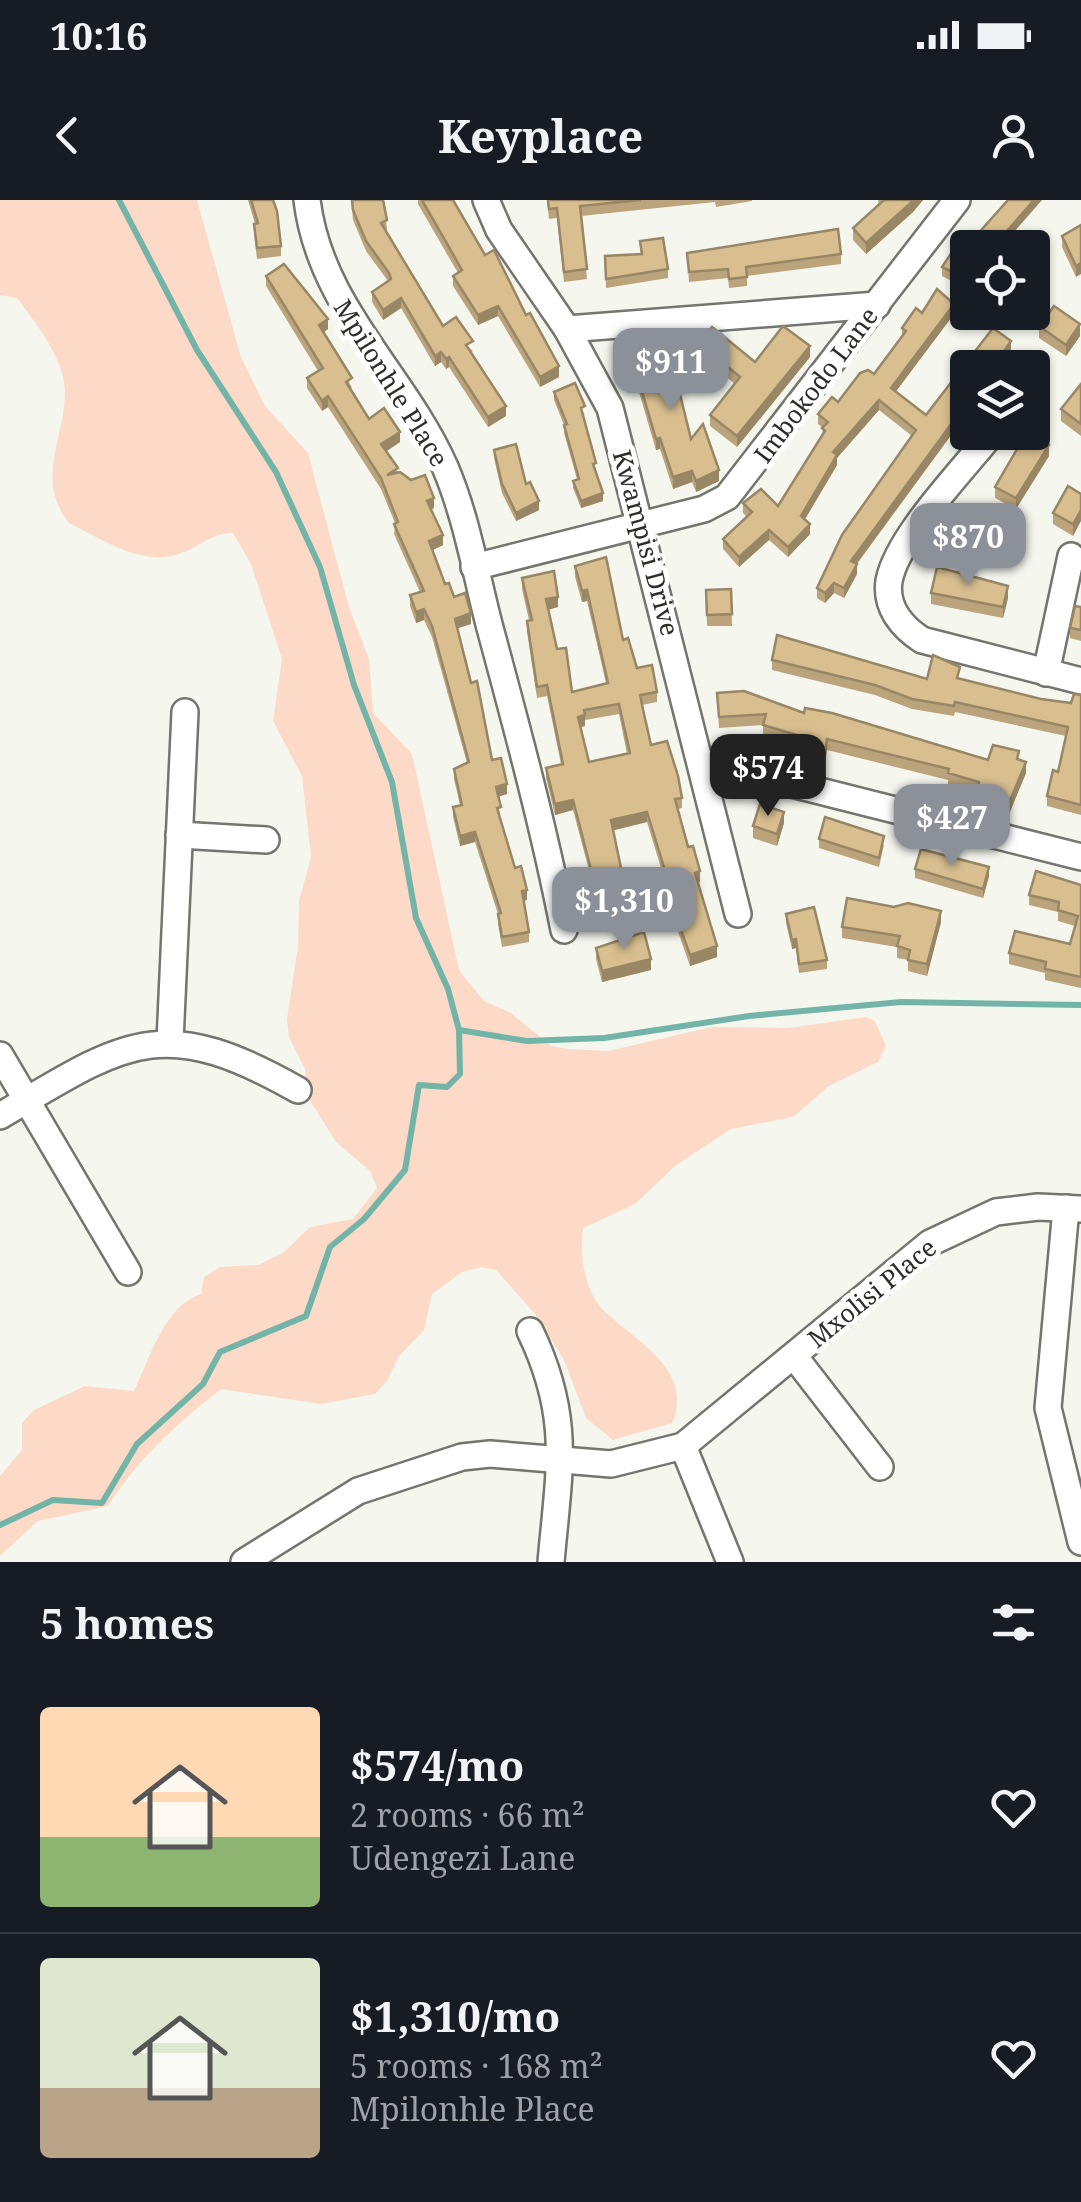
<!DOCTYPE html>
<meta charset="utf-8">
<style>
:root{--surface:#171b24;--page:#20242c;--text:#f1f3f6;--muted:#9ea1a6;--line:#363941;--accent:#8c9099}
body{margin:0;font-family:"Noto Serif",serif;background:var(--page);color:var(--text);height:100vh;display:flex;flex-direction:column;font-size:38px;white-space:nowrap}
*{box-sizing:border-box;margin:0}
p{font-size:32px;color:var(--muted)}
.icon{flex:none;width:55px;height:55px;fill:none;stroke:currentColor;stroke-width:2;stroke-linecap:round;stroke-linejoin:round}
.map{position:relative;height:1362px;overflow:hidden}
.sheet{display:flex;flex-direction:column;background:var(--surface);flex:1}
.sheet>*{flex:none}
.buttons{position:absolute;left:950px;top:30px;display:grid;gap:20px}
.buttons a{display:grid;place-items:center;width:100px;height:100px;border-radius:10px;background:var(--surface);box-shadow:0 2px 8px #0004;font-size:50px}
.price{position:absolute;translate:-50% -85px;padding:0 22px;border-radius:20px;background:var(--accent);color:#fff;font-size:32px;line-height:65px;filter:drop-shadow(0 2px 5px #0008)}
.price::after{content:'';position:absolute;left:50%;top:60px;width:30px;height:22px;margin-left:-15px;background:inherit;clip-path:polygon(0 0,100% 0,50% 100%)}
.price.active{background:#222;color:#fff}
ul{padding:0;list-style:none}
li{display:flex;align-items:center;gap:30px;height:250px;padding:0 40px}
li+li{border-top:2px solid var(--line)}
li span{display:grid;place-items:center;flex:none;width:280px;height:200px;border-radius:10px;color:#555}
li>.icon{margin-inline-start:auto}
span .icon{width:120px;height:120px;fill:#fffc;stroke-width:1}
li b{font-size:42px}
h2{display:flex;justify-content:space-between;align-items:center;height:120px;padding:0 40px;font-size:42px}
.status{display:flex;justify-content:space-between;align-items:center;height:70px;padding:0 50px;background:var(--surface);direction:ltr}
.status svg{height:28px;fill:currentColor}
header{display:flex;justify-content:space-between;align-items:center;height:130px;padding:0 40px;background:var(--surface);font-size:45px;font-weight:700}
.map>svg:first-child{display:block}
.green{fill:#fcdac7}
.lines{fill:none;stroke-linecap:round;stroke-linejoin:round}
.stream{stroke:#73b4a8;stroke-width:6}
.minor-casing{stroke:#73756e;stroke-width:30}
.minor{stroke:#fff;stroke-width:25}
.wall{fill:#bba47c;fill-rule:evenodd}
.shaded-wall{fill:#988665}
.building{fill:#d9bf90;stroke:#988665;stroke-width:2.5;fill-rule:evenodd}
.labels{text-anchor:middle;stroke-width:10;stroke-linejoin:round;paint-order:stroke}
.street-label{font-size:25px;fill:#2d2d2a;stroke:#fff}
</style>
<div class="status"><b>10:16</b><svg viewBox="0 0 49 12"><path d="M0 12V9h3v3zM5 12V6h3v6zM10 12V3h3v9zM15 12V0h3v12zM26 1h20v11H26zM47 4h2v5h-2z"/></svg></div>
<header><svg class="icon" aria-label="back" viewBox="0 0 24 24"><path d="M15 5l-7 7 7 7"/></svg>Keyplace<svg class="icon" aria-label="person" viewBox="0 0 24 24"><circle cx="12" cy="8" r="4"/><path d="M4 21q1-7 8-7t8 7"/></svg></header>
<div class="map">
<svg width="1081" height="1362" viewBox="0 0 1081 1362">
<rect width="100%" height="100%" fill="#f5f7ef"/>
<path class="green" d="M0 0H197L241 157 265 206 308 253 349 407 369 459 373 513 412 554 459 770 484 801 511 813 551 846 569 849 608 851 712 827 788 828 866 817 875 821 886 846 878 862 829 886 793 917 731 929 675 966 635 1004 583 1028C580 1050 583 1078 594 1098 614 1132 699 1162 672 1223L613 1240 586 1218 564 1160 535 1114 496 1070 481 1067 462 1072 432 1094 424 1130 399 1156 387 1181 375 1194 321 1204 221 1189C177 1223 137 1260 108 1306L38 1321 0 1356V1276L22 1250V1223L34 1210 85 1186 134 1191C150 1158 164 1106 201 1094L204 1077 220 1067 258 1065 283 1053 310 1027 353 1019 377 988 370 971 336 942 307 896 305 869 289 837 287 819 298 746 299 701 311 657 302 576 273 521 282 459 251 364 233 333C209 333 197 350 175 355 138 365 100 338 69 323 35 281 64 238 65 195 66 160 37 125 17 98L0 95Z"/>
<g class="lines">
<g class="stream">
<path d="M459 830 527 841 604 838 749 816 901 802 1081 805"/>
<path d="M0 1325 53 1300 102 1303 137 1244 203 1184 220 1152 306 1116 330 1047 364 1019 405 970 419 885 447 887 460 874 459 830 448 789 416 718 392 582 354 485 320 367 276 272 197 150 119 0"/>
</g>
<g class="minor-casing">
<g id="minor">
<path d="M307 0C320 107 403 173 445 267 467 318 476 375 490 428 517 528 544 628 564 730"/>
<path d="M486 0 499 30 567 129 610 208 738 714"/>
<path d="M567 129 877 105"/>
<path d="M993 232C964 269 897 337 889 381 885 407 902 427 922 440L1081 481"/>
<path d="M474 367 704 309 727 297 957 0"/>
<path d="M1046 473 1071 356"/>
<path d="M701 561 1081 657"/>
<path d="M179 635 266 640"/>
<path d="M170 841 185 512"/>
<path d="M0 855 128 1072"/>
<path d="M0 916C125 842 161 812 298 890"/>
<path d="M1066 1008 1048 1208 1081 1342"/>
<path d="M530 1131C572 1218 559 1270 551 1362"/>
<path d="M794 1156 880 1267"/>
<path d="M683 1246 730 1362"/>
<path d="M244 1362 358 1291 462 1257 490 1254 611 1264 683 1246 930 1043 996 1012 1038 1007 1081 1009"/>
</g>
</g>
<use href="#minor" class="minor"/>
</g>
<g class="wall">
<path d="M248 0H273L281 46V56L257 59 254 34 255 24Z"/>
<path d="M351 0H384L387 30 386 31 443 126 473 151 471 152 506 216 488 227 449 167 446 169 441 162 435 166 401 108 383 120 372 102V92L388 81 366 51 353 20Z"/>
<path d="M418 0H453L485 55 526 115 559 177 540 187 498 116 478 125 453 86V76L458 73 418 4Z"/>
<path d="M547 0H752V1L716 7 715 2 581 16 587 79 564 82 557 18 549 19Z"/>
<path d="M878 0H923L913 12 866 54 853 40V28L879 5Z"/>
<path d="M1081 25 1076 77 1062 47V36Z"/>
<path d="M640 41 668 69V78L606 88 605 56 641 54Z"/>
<path d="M967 46 965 88 942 76V67Z"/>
<path d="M687 53 841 54V64L747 76V86L729 88 728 78 689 82Z"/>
<path d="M266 76 328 129 324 132 352 188 350 189 369 219 400 242 386 251 398 272 434 308 431 310 443 345 432 350 445 384 471 424 458 428 492 560 507 594 498 597 500 618 515 668 527 700 523 701 529 732V742L502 747 498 724V714L475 642 460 646 453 617V607L460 605 454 579V569L467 563 432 437 424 420 416 423 410 406V395L420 392 394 334 395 323 381 289 328 207 322 211 307 188V178L318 171 266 86Z"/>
<path d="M937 89 954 104V114L896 191 926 215 993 128 1011 141V151L1000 168H968V212L857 364V374L844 398 834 393 825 403 817 398V388L842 335 912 236 879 210 837 258V265L805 319 810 324V334L788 357 769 340 739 367 723 349V339L747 317 743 313V303L761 289 778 306 822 236 823 228 818 224V214L832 197 838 202 860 173 868 170 874 174 902 137V128L916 108 922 113Z"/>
<path d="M1043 101 1032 122 1014 112H1032Z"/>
<path d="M1039 126 1080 136 1066 156 1039 138Z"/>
<path d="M699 143 755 162 810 157 737 247 710 226V215L735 184 699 155Z"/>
<path d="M629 147 691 239 719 281 696 292 692 282 673 289 660 249 656 250 629 158Z"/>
<path d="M1081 184V236L1061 221V209Z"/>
<path d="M554 192 585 214 583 215 603 301 581 308 573 288V281L577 279 564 233V225L554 200Z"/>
<path d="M494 250 526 284 539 310 516 321 502 293 494 258Z"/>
<path d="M1049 256 1016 309 995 298V287Z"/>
<path d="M1081 294 1073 336 1053 324V313Z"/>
<path d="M959 336 992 338 978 360 959 348Z"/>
<path d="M575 366 623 440 637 468 657 492V502L642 505 651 545 682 598V608L678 609 700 682 698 683 717 757 690 766 677 729 674 730 666 702V691H668L647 622 613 630 627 707 594 715 588 689V678H591L573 610 555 615 546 578V568L561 564 547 496 537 498 527 432V421L529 420 522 389V378L558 407 548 410 557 449 572 492 606 483 587 401 582 402 575 377ZM619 514 627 554 589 562 580 527 585 526V520Z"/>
<path d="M731 389 732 426H707L706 390Z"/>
<path d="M931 393 1008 398 1003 418 931 404Z"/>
<path d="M1081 407V441L1070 438V428Z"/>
<path d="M772 460 927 479H959L1041 499 1071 503 1081 495V615L1047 606V596L1058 572 1066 536 955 512 954 516 912 509 875 495 772 470Z"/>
<path d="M717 493 804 513 988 560H1019L1026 573 1009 614 976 606V592L948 584V580L827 550 825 564 798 559V547L763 536V525L719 528Z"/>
<path d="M784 623 777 646 753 638V626Z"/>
<path d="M819 639 884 645 879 667 819 648Z"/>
<path d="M915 669 989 676 983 698 915 678Z"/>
<path d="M1081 685V788L1045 780V773L1009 764V753L1070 744 1075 726 1058 721V712L1029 705V695Z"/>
<path d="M786 714 827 760V769L799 773 796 748 792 749 786 723Z"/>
<path d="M941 722 927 776 908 771V760L897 758V747L842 738V727Z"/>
<path d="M596 748 651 770 602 782 596 759Z"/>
</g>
<g class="shaded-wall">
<path d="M914 0H923L913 12 866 54V43Z"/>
<path d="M1034 0H1042L1000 48H992Z"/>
<path d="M1081 63V74L1076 77V66Z"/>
<path d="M1043 90V101L1032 122V110Z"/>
<path d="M401 98V108L383 120V110Z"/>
<path d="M954 104V114L891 198V188Z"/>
<path d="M498 106V116L478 125V115Z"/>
<path d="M328 119V129L319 135V125Z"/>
<path d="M1080 124V136L1066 156V145Z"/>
<path d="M1011 141V151L1000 168H992Z"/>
<path d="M810 146V157L737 247V236Z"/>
<path d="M441 152V162L435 166V156Z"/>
<path d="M449 157V167L446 169V159Z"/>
<path d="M559 166V177L540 187V177Z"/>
<path d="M328 196V207L322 211V201Z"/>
<path d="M879 200V210L837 258V265L801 326V316L833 252Z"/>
<path d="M968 201V212L851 371V361Z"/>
<path d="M506 206V216L488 227V217Z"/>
<path d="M400 232V242L381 255V244Z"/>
<path d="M660 238V249L656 250V239Z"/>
<path d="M1049 245V256L1016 309V298Z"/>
<path d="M719 270V281L696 292V281Z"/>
<path d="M692 271V282L673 289V277Z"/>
<path d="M603 293V301L581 308V301Z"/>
<path d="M434 298V308L427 311V301Z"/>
<path d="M539 301V310L516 321V313Z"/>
<path d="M1081 310V321L1073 336V324Z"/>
<path d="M810 324V334L788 357V347Z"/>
<path d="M992 327V338L978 360V348Z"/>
<path d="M769 330V340L739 367V357Z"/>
<path d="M443 335V345L429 352V341Z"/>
<path d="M857 364V374L844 398V388Z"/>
<path d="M834 383V393L825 403V393Z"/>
<path d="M1008 386V398L1003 418V407Z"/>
<path d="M587 390V401L582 402V391Z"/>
<path d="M558 397V407L546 410V399Z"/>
<path d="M424 409V420L416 423V412Z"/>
<path d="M471 413V424L455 429V419Z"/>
<path d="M585 515V526L578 528V517Z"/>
<path d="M1026 562V573L1009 614V603Z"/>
<path d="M507 584V594L496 597V587Z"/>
<path d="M573 600V610L555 615V604Z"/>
<path d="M647 612V622L611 631V620Z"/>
<path d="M784 612V623L777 646V634Z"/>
<path d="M475 632V642L460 646V636Z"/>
<path d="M989 667V676L983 698V689Z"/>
<path d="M700 671V682L695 684V673Z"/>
<path d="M527 690V700L522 701V691Z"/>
<path d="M627 697V707L594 715V704Z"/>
<path d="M941 711V722L927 776V764Z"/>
<path d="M677 719V729L674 730V720Z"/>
<path d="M796 739V748L792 749V740Z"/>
<path d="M717 746V757L690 766V755Z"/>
<path d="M651 759V770L602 782V771Z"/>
</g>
<g class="building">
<path d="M251 0H273L277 11 281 46 257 48 254 24 258 23Z"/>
<path d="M352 0H383L387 20 381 23 443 126 456 117 473 141 466 145 506 206 488 217 449 157 446 159 441 152 435 156 401 98 383 110 372 92 391 79 389 73 366 41 353 10Z"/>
<path d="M422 0H453L485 55 494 50 526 115 530 113 559 166 540 177 498 106 478 115 453 76 462 70Z"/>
<path d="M548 0H641L580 6 587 69 564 72 557 8 549 9Z"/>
<path d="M884 0H914L866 43 853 28Z"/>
<path d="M1008 0H1034L992 48H968V76L965 78 942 67 954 49 958 52 963 44 967 46Z"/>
<path d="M1081 25V63L1076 66 1062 36Z"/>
<path d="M838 29 841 54 746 67 747 77 729 79 728 69 689 72 687 53Z"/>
<path d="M663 38 668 69 606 79 605 56 642 54 640 41Z"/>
<path d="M284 64 328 119 319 125 352 178 346 182 369 219 384 208 400 232 381 244 398 268 387 275 400 272 411 280 425 275 434 298 427 301 443 335 429 341 445 384 449 383 454 397 465 393 471 413 455 419 471 483 477 481 492 560 501 558 507 584 496 587 501 607 497 608 515 668 521 666 527 690 522 691 529 732 502 737 498 714 501 713 475 632 460 636 453 607 462 605 454 569 469 562 432 426 424 409 416 412 410 395 424 391 394 324 398 322 381 278 328 196 322 201 307 178 323 168 266 76Z"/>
<path d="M1032 84 1043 90 1032 110Z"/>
<path d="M937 89 954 104 891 188 926 215 993 128 1011 141 992 168H968V201L851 361 857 364 844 388 834 383 825 393 817 388 842 335 916 230 879 200 833 252 837 255 801 316 810 324 788 347 769 330 739 357 723 339 752 312 743 303 761 289 778 306 825 231 822 228 828 222 818 214 832 197 838 202 860 173 868 170 874 174 906 131 902 128 916 108 922 113Z"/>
<path d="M1054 106 1080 124 1066 145 1039 126Z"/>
<path d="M783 126 810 146 737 236 710 215 740 177 699 143 712 127 755 162Z"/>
<path d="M661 140 664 151 669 150 691 239 703 224 719 270 696 281 692 271 673 277 660 238 656 239 629 147Z"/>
<path d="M575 183 585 206 581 208 596 263 593 264 603 293 581 301 573 281 579 279 564 225 567 224 554 192Z"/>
<path d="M1081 184V224L1061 209Z"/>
<path d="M1027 232H1031L1049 245 1016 298 995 287Z"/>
<path d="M516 244 526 284 530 282 539 301 516 313 502 284 494 250Z"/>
<path d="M1068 286 1081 294V310L1073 324 1053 313Z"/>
<path d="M972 315 992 327 978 348 959 336Z"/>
<path d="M606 357 623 440 628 438 637 468 652 465 657 492 640 495 644 514 651 545 667 541 678 576 682 598 675 599 688 647 693 646 700 671 695 673 717 746 690 755 677 719 674 720 666 691 671 690 647 612 611 620 627 697 594 704 588 678 593 677 573 600 555 604 546 568 563 564 547 485 537 487 527 421 532 420 522 378 554 371 558 397 546 399 557 449 566 448 572 492 608 483 587 390 582 391 575 366ZM619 504 630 553 589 562 578 517 585 515 584 510Z"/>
<path d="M937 367 1008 386 1003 407 931 393Z"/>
<path d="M731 389 732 414 707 415 706 390Z"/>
<path d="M1075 406 1081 407V430L1070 428Z"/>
<path d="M777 435 927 479 933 455 960 467 957 478 1041 499 1071 503 1074 494 1081 495V605L1047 596 1053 570 1058 572 1068 527 955 502 954 506 912 499 875 485 772 460Z"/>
<path d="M744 491 804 513 805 508 832 513 988 560 993 545 1019 551 1017 559 1026 562 1009 603 976 595 979 582 948 573 949 569 827 539 825 553 798 548 800 536 763 525 766 514 719 517 717 493Z"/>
<path d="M760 604 784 612 777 634 753 626Z"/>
<path d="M825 617 884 636 879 658 819 639Z"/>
<path d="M921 649 989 667 983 689 915 669Z"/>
<path d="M1036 671 1081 685V777L1045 769 1046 762 1009 753 1015 731 1070 744 1078 716 1058 710 1059 702 1029 695Z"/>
<path d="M847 698 894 707 908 703 941 711 927 764 908 760 910 750 897 746 900 736 842 727Z"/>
<path d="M814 707 827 760 799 764 796 739 792 740 786 714Z"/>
<path d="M644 732 651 759 602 771 596 748Z"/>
</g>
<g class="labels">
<g class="street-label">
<text transform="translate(391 183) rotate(58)" y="9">Mpilonhle Place</text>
<text transform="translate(816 185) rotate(-53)" y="9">Imbokodo Lane</text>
<text transform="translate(646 343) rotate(75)" y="9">Kwampisi Drive</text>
<text transform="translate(872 1093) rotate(-39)" y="9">Mxolisi Place</text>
</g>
</g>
</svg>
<div class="buttons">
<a><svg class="icon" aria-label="locate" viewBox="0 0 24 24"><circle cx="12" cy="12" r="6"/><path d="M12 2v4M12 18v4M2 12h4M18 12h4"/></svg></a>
<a><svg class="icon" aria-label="layers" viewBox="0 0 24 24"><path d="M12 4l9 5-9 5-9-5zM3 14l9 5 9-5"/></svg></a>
</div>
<b class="price" style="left:671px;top:213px">$911</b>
<b class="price" style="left:968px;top:388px">$870</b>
<b class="price active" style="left:768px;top:619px">$574</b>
<b class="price" style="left:952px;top:669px">$427</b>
<b class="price" style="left:624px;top:752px">$1,310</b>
</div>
<section class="sheet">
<h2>5 homes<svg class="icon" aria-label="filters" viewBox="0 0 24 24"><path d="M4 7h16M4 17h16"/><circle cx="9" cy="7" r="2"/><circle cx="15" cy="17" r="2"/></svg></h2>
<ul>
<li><span style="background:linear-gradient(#ffd9b3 65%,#8fb573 0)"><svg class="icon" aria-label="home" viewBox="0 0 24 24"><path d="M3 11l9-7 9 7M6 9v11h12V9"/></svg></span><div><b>$574/mo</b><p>2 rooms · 66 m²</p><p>Udengezi Lane</p></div><svg class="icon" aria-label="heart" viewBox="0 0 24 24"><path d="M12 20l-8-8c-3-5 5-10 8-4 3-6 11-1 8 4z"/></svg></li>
<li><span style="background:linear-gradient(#dfe7d0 65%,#b9a48a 0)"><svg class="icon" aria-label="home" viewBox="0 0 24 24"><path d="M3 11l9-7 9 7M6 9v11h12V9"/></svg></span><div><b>$1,310/mo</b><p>5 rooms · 168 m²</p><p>Mpilonhle Place</p></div><svg class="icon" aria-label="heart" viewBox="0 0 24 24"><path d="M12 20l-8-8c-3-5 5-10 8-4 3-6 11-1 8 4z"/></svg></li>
</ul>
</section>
